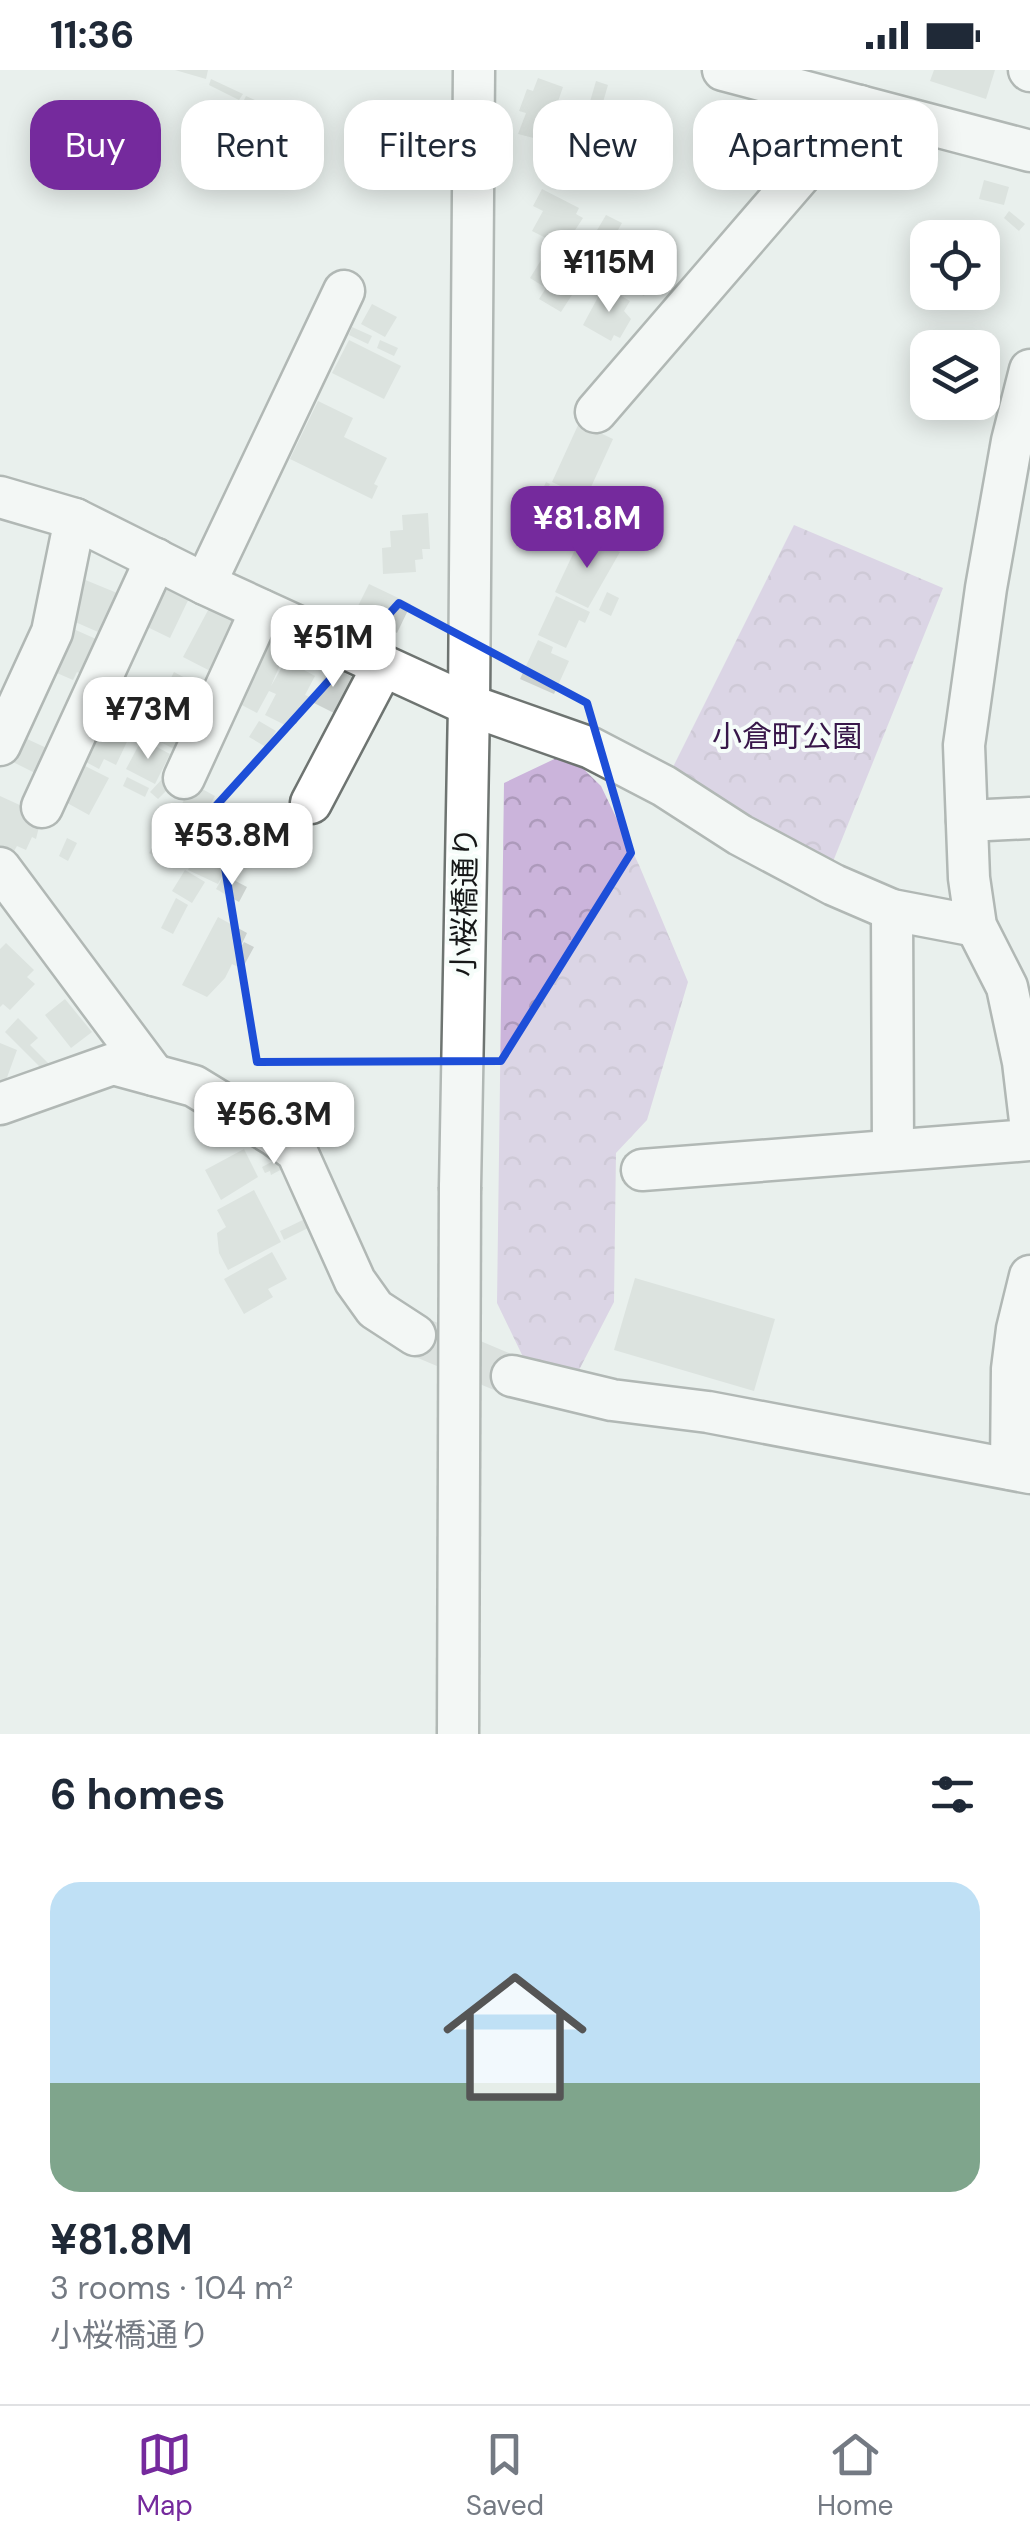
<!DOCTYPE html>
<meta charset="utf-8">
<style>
:root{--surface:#fff;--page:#f6f6f7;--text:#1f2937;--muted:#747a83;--line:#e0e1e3;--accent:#752a9d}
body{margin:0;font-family:"DM Sans","Noto Sans JP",sans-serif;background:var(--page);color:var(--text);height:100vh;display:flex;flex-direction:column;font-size:38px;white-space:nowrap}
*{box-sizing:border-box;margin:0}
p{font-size:32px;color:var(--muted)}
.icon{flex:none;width:55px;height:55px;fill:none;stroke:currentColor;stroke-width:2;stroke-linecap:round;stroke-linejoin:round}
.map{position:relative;height:1664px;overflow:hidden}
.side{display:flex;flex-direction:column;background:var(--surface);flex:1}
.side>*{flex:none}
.hud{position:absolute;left:30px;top:30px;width:970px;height:90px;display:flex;gap:20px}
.fabs{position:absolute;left:910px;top:150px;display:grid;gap:20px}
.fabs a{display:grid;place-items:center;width:90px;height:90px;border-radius:20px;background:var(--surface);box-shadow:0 5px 25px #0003;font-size:50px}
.price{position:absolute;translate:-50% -85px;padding:0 22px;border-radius:20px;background:#fff;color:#222;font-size:32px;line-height:65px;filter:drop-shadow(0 2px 5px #0008)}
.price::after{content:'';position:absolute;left:50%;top:60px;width:30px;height:22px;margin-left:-15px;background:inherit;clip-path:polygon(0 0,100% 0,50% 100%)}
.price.on{background:var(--accent);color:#fff}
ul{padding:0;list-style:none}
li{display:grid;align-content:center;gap:20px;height:530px;padding:0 50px}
li span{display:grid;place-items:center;height:310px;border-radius:30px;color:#555}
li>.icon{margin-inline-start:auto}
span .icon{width:180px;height:180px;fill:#fffc;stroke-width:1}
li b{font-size:42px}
h2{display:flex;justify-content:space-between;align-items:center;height:120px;padding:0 50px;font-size:42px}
.chip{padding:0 35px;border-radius:30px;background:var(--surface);box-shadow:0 5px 25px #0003;font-size:35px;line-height:90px}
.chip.on{background:var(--accent);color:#fff}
.status{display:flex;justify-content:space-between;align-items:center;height:70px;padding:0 50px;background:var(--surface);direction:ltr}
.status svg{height:28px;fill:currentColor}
.menu{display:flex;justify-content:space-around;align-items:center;height:140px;border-top:2px solid var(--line);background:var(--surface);font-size:28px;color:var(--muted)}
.menu a{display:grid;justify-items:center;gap:5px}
.menu .on{color:var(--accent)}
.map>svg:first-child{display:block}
.forest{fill:url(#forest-crowns)}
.building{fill:#ccd2cf}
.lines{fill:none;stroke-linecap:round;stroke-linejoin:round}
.minor-tunnel{stroke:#c9cfcd;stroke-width:40;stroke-dasharray:40 20;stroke-linecap:butt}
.minor-casing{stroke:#6e7471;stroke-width:45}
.minor{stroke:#fff;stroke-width:40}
.minor-bridge-casing{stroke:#6e7471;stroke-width:45;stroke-linecap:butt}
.minor-bridge{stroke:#fff;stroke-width:40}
.marked{fill:none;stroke:#1d4ed8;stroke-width:8;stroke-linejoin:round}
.labels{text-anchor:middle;stroke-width:8;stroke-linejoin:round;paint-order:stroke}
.park-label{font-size:30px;fill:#38174a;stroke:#f6fdfa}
.street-label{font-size:30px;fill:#151717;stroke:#f6fdfa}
</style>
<div class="status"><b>11:36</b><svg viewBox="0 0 49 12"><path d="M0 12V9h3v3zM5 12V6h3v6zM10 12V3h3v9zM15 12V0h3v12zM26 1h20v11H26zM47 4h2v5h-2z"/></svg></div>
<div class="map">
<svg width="1030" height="1664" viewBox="0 0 1030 1664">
<defs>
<pattern id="forest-crowns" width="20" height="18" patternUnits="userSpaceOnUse" patternTransform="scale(2.5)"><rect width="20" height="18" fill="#cbb4db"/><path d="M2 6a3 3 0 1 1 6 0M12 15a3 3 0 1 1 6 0" fill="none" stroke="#ad9abb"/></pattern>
</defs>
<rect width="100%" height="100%" fill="#e9f0ed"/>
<g class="forest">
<path d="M794 455 943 518 830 799 669 705Z"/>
<path d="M567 683 601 716 639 795 688 912 647 1050 616 1083 614 1232 578 1302 524 1289 497 1233 504 713Z"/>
</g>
<g class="building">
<path d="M175 0H208L206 9Z"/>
<path d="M934 0H995L986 29 930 11Z"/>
<path d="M538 8 563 17 555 40 568 44 557 74 518 64 526 43 519 41 527 19 533 21Z"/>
<path d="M211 9 243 24 239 30 209 15Z"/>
<path d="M596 11 608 15 599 46 587 42Z"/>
<path d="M246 26 273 38 270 44 243 32Z"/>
<path d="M304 34 318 41 311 56 297 50Z"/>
<path d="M364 35 399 51 393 64 402 68 392 92 347 72Z"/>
<path d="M381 35 413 50 411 55 379 40Z"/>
<path d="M984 110 1009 117 1004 135 979 129Z"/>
<path d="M542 119 579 138 576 144 583 148 564 177 532 161 543 141 533 136Z"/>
<path d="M1009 141 1025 154 1019 161 1004 148Z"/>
<path d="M606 145 622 153 606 181 590 172Z"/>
<path d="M631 161 664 178 657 192 666 196 659 210 653 207 644 226 607 207Z"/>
<path d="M546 182 577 201 572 209 579 214 561 242 539 229 546 218 530 208Z"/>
<path d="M604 216 630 231 624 241 631 249 620 268 614 265 611 271 583 255Z"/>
<path d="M372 234 397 247 385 267 361 254Z"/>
<path d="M352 257 372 266 368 274 349 265Z"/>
<path d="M349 270 401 296 384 329 332 303Z"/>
<path d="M380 270 398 278 394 286 377 278Z"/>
<path d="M318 331 353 348 344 367 387 388 374 414 378 416 372 429 290 389Z"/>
<path d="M579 353 613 369 586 428 552 412Z"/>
<path d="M546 412 550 414 536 446 531 444Z"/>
<path d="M575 435 584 438 575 460 566 456Z"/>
<path d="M428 443 430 479H422L423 489 415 490 416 502 383 504 382 478 391 477 390 461 403 460 402 445Z"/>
<path d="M582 465 620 482 588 538 555 522Z"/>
<path d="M160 504 193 520 170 568 137 552Z"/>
<path d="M83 509 122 525 105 565 66 548Z"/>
<path d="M369 514 411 534 397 563 385 557 376 574 346 560Z"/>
<path d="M607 522 619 528 611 546 599 540Z"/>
<path d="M556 526 590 542 585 553 579 550 566 578 538 565Z"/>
<path d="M214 529 241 543 216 604 183 587Z"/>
<path d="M69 557 96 569 81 604 77 602 73 610 50 600Z"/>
<path d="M272 568 288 576 271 616 286 590 315 606 305 625 310 627 296 654 292 652 289 657 265 645 276 624 269 621 257 643 236 632 265 575 268 577Z"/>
<path d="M538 570 553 577 551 583 569 591 554 624 520 609Z"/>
<path d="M330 596 355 608 336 644 312 632Z"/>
<path d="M174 602 206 619 186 665 182 663 174 679 143 663Z"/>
<path d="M131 617 152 627 140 652 105 635 111 623 122 628Z"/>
<path d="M108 640 131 650 127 657 133 659 116 695 104 689 99 699 84 691Z"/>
<path d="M259 651 276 661 266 677 249 667Z"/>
<path d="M25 668 53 681 41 706 13 692Z"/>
<path d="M142 669 170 684 155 714 126 699Z"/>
<path d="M79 693 109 708 89 745 60 729Z"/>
<path d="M127 707 149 718 145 727 123 716Z"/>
<path d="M163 708 171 716 158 729 150 722Z"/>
<path d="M193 714 215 726 176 797 149 783 156 771 160 773Z"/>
<path d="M0 726 35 742 41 749 36 769 32 767 26 780 17 776 13 783 0 776Z"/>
<path d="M208 759 238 774 218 814 188 800Z"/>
<path d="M67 768 77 773 68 791 59 786Z"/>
<path d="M243 769 252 773 245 787 236 783Z"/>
<path d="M185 800 205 812 192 833 172 821Z"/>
<path d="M224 805 247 817 239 832 216 819Z"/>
<path d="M176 828 188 835 173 864 161 858Z"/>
<path d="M218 847 247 863 238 882 244 872 254 877 242 899 232 894 225 908 207 927 182 915Z"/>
<path d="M6 873 34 900 27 907 35 914 10 940 3 934 0 937V879Z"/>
<path d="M65 929 92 962 71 978 45 945Z"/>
<path d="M18 948 38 968 30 975 50 995 44 1001 5 962Z"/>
<path d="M0 973 17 980 5 1013 0 1012Z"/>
<path d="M244 1079 258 1107 221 1130 205 1100Z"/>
<path d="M279 1088 284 1098 271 1105 270 1101 265 1103 262 1097Z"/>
<path d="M254 1120 281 1172 228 1200 219 1183 217 1163 226 1157 217 1140Z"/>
<path d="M309 1147 314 1155 284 1170 280 1161Z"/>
<path d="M272 1182 287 1209 268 1219 273 1227 244 1244 224 1209Z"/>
<path d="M635 1208 775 1249 754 1321 614 1280Z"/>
</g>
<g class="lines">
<path class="minor-tunnel" d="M415 1265 512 1306"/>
<g class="minor-casing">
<g id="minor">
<path d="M723 0 1030 81"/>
<path d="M1029 0 1030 1"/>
<path d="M1030 300 1012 371 986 518 964 675 969 808 976 856 1007 917 1023 992 1030 1051"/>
<path d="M596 342 860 36"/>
<path d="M0 427 75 449 205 514 469 635 591 678 664 716 740 765 834 815 892 840 976 856"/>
<path d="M205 514 344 221"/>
<path d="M0 675 52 562 75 449"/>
<path d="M184 708 261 540"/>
<path d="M311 733 383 596"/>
<path d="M42 737 156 489"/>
<path d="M967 751 1030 748"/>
<path d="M0 798 154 1005"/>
<path d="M892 840 893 1080"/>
<path d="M0 1034 113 994 194 1016 274 1065 297 1082 355 1211 375 1239 415 1265"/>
<path d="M642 1100 1030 1070"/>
<path d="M460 1117 469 635 474 0"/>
<path d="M512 1306 612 1330 708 1342 1030 1403"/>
<path d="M1011 1399 1012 1299 1017 1259 1030 1206"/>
</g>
</g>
<use href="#minor" class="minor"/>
<g class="minor-bridge-casing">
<path id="minor-bridge" d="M458 1664 460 1117"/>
</g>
<use href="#minor-bridge" class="minor-bridge"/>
</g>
<path d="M0 0H1030V1664H0ZM399 533 587 633 631 783 501 991 257 992 215 737Z" fill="#e9f0ed" fill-opacity=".55" fill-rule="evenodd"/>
<path class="marked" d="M399 533 587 633 631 783 501 991 257 992 215 737Z"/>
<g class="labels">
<g class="park-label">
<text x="787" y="677">小倉町公園</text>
</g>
<g class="street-label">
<text transform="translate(465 832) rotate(-89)" y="10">小桜橋通り</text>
</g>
</g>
</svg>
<div class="fabs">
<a><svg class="icon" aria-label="locate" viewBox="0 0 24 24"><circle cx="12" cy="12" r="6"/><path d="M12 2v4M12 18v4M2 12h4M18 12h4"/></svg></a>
<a><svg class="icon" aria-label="layers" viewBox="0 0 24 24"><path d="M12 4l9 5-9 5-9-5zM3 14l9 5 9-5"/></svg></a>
</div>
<b class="price" style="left:609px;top:245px">¥115M</b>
<b class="price on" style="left:587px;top:501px">¥81.8M</b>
<b class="price" style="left:333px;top:620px">¥51M</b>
<b class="price" style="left:148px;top:692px">¥73M</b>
<b class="price" style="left:232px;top:818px">¥53.8M</b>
<b class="price" style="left:274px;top:1097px">¥56.3M</b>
<div class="hud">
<a class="chip on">Buy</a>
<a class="chip">Rent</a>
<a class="chip">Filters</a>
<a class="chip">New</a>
<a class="chip">Apartment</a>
</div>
</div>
<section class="side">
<h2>6 homes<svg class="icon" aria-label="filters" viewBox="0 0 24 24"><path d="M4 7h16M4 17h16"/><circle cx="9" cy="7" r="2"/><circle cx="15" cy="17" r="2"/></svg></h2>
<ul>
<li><span style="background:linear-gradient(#bfe0f5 65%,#7fa58c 0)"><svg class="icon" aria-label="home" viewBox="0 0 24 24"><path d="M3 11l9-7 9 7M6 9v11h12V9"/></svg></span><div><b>¥81.8M</b><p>3 rooms · 104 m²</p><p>小桜橋通り</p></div></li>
</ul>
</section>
<nav class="menu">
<a class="on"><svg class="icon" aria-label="map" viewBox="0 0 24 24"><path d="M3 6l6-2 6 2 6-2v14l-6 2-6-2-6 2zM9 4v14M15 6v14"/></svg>Map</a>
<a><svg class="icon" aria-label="saved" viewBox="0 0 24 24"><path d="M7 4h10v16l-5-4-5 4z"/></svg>Saved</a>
<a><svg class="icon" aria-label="home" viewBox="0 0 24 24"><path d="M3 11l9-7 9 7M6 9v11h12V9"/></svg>Home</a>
</nav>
